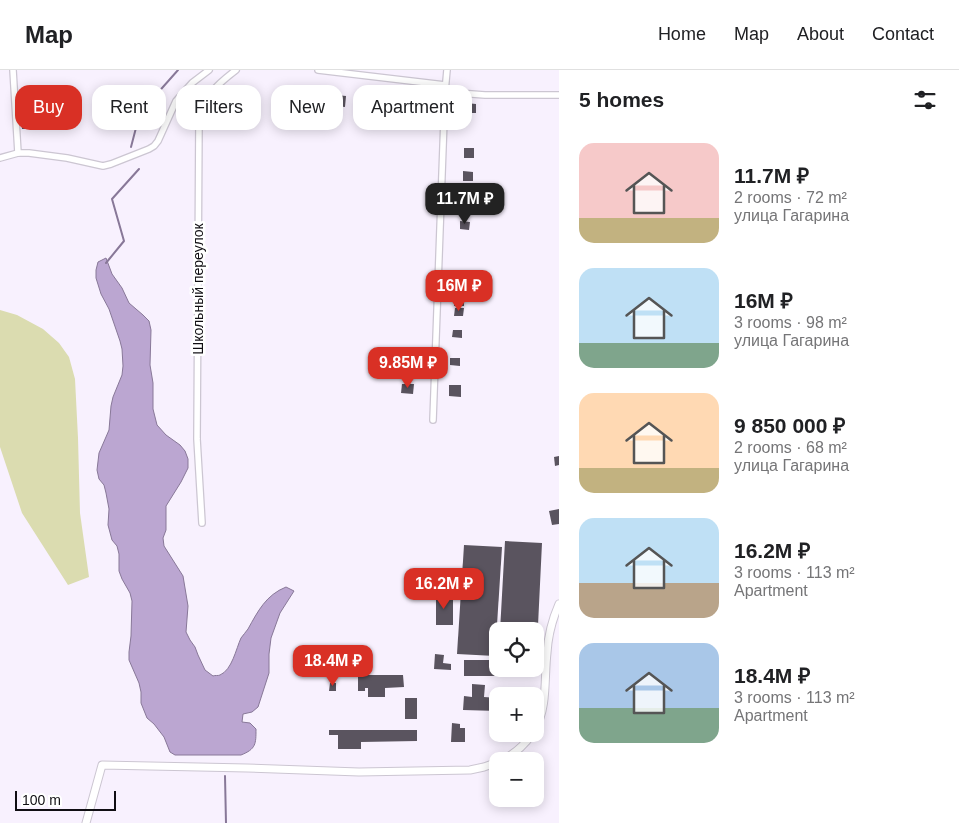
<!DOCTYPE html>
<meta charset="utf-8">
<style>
:root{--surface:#fff;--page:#f2f2f2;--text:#202124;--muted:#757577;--line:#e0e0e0;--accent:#d93025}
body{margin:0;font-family:Helvetica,sans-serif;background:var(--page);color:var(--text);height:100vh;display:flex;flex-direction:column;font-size:19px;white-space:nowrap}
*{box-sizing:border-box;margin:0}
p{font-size:16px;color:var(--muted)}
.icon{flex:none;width:28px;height:28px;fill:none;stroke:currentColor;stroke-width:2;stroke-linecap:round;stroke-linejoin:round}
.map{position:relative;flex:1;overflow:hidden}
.sheet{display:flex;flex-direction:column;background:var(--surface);width:400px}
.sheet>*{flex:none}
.guide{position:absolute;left:15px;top:15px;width:469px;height:45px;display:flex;gap:10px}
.buttons{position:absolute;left:489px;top:552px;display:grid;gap:10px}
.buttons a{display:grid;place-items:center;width:55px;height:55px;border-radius:10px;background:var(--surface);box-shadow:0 2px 12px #0003;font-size:25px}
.scale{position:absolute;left:15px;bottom:12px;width:101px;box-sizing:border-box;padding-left:5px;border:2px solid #100e13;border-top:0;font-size:14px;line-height:18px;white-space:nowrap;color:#100e13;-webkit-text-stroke:4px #fff;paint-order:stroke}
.price{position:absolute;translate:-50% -42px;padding:0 11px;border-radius:10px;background:var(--accent);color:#fff;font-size:16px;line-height:32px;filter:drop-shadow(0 1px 2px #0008)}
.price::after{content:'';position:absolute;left:50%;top:30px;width:15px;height:11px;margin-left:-8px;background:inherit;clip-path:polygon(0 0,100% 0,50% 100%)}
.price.selected{background:#222;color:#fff}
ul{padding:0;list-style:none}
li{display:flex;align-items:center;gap:15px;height:125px;padding:0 20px}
li span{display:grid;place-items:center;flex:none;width:140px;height:100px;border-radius:15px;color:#555}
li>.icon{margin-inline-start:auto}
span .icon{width:60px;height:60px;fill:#fffc;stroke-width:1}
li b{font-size:21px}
h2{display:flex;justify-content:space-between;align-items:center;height:60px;padding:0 20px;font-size:21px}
.pill{padding:0 18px;border-radius:15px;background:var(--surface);box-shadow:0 2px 12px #0003;font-size:18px;line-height:45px}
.pill.selected{background:var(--accent);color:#fff}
header{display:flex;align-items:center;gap:30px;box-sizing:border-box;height:70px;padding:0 25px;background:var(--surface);border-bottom:1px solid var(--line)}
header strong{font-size:24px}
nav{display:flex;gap:28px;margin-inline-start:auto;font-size:18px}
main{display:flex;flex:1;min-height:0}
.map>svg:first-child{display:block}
.green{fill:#dbdcb0}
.water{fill:#bba6d1;stroke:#887898}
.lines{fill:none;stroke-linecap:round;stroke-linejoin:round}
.stream{stroke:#887898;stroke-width:2}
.building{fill:#5a545f}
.minor-casing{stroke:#ccc6d2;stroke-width:8}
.tertiary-casing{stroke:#ccc6d2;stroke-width:9}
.minor{stroke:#fff;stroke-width:5.5}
.tertiary{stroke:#fff;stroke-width:7}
.labels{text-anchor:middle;stroke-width:5;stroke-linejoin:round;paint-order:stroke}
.street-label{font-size:14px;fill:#100e13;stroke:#fff}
</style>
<header>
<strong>Map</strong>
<nav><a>Home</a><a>Map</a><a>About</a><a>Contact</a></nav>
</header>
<main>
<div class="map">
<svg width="559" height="753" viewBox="0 0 559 753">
<rect width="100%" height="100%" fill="#f8f1fe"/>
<path class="green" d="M0 240 17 245 43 259 59 273 69 287 75 309 78 368 80 443 89 507 68 515 22 443 0 377Z"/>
<path class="water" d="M106 188 112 204 122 218 129 233 143 245 149 251 151 260 150 295 153 313V339L157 355 166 365 180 375 185 381 188 389V398L181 412 166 436V460L163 468 164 476 183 506 188 536 186 562 190 570 195 577 198 585 205 600 213 606C215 605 218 606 220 605 232 600 236 579 241 568 243 565 246 562 248 559 258 541 266 525 286 517L294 521 280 543 271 568 269 584V603L258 637 252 642 243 644 242 652 250 653 256 659C256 674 256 679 241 685H175L170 682 164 667 154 654 147 648 141 633V622L139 613 129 590V582L131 566 132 531 130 523 122 509 119 501V484L117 476 112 470 108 455 109 439 106 423 104 415 99 409 97 400 99 383 109 360 111 336 113 327 122 305 123 296 122 279 120 271 109 239 101 224 96 208V200L98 192Z"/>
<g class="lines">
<g class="stream">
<path d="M131 77 137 54 147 35 178 0"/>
<path d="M106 193 124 171 112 129 139 99"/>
<path d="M225 706 226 753"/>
</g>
</g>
<g class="building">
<path d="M336 25 346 26 345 37 335 36Z"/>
<path d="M374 29 385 30 384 41 373 40Z"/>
<path d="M466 33 476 34V43H465Z"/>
<path d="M416 35 424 36 423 44 416 43Z"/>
<path d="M416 48H424L423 56H416Z"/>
<path d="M21 49H30L31 59H22Z"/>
<rect x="464" y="78" width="10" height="10"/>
<path d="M463 101 473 102V111H463Z"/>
<path d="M462 121H472V130H461Z"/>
<path d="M460 151 470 152 469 160 460 159Z"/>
<path d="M455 228H464V236H454Z"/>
<path d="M455 238H464L463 246H454Z"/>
<path d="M453 260H462V268L452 267Z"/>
<path d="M450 288H460V296L450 295Z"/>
<path d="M402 314H414L413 324 401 323Z"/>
<path d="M449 315H461V327L449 326Z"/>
<path d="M559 386V395L555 396 554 387Z"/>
<path d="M559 439V454L552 455 549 441Z"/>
<path d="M505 471 542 473 537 576H535V561H500Z"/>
<path d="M464 475 502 477 495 586 457 584Z"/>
<rect x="436" y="498" width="8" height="20"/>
<rect x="436" y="524" width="17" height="31"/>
<path d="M435 584 444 585 443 593 451 594V600L434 599Z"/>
<path d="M464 590H498V599H502V606H464Z"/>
<path d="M365 602V605H403L404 617 385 618V627H368V618H365V621H358V603Z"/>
<path d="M330 613H336V621H329Z"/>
<path d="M472 614 485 615 484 627 498 628V641L463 640 464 626 472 627Z"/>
<rect x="405" y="628" width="12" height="21"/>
<path d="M452 653 460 654V658H465V672H451Z"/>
<path d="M329 660H417V671L361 672V679H338V665H329Z"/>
</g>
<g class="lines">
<g class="minor-casing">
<g id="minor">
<path d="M13 0 18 83"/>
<path d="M318 0 445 15"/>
<path d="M445 22 485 25H559"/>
<path d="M0 88 18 83H29L67 88 103 96 111 94 149 79 154 76 158 71 176 31 192 13 209 0"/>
<path d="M433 350 445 22 447 0"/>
<path d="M202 453 197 369 199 49C207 24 215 16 236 0"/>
</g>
</g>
<g class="tertiary-casing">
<g id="tertiary">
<path d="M535 659C548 637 544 607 547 583 548 566 552 550 559 534"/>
<path d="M500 691C513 685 524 676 532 664"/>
<path d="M86 753 102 695 247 698 359 702 470 700 484 697 498 692"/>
</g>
</g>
<use href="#minor" class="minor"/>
<use href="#tertiary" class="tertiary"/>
</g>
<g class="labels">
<g class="street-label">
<text transform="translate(198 219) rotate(-90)" y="5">Школьный переулок</text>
</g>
</g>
</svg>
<div class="buttons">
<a><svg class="icon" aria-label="locate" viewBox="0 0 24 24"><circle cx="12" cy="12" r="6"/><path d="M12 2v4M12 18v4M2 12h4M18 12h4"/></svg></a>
<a>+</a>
<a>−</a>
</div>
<div class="scale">100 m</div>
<b class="price selected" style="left:465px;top:155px">11.7M ₽</b>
<b class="price" style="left:459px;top:242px">16M ₽</b>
<b class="price" style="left:408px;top:319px">9.85M ₽</b>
<b class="price" style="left:444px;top:540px">16.2M ₽</b>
<b class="price" style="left:333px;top:617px">18.4M ₽</b>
<div class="guide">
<a class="pill selected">Buy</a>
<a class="pill">Rent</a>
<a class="pill">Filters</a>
<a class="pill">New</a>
<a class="pill">Apartment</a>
</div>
</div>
<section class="sheet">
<h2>5 homes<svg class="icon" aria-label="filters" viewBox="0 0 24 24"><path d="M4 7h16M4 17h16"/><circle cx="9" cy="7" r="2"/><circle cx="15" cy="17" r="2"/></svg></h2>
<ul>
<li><span style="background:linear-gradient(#f6c9c9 75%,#c2b280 0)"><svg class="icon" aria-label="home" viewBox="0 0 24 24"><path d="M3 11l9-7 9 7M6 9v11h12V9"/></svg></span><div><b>11.7M ₽</b><p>2 rooms · 72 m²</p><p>улица Гагарина</p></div></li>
<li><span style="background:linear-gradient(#bfe0f5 75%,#7fa58c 0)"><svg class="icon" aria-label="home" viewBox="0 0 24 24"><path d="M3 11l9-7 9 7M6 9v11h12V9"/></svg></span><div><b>16M ₽</b><p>3 rooms · 98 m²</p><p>улица Гагарина</p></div></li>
<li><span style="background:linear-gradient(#ffd9b3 75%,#c2b280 0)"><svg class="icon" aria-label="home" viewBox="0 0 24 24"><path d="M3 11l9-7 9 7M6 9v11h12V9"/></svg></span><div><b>9 850 000 ₽</b><p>2 rooms · 68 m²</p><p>улица Гагарина</p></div></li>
<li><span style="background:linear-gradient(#bfe0f5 65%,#b9a48a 0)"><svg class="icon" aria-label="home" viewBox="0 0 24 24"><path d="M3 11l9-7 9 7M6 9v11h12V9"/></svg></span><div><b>16.2M ₽</b><p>3 rooms · 113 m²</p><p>Apartment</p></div></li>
<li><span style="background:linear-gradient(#a9c7e8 65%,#7fa58c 0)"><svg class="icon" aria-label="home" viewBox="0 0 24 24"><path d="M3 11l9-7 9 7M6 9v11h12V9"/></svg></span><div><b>18.4M ₽</b><p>3 rooms · 113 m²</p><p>Apartment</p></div></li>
</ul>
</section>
</main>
